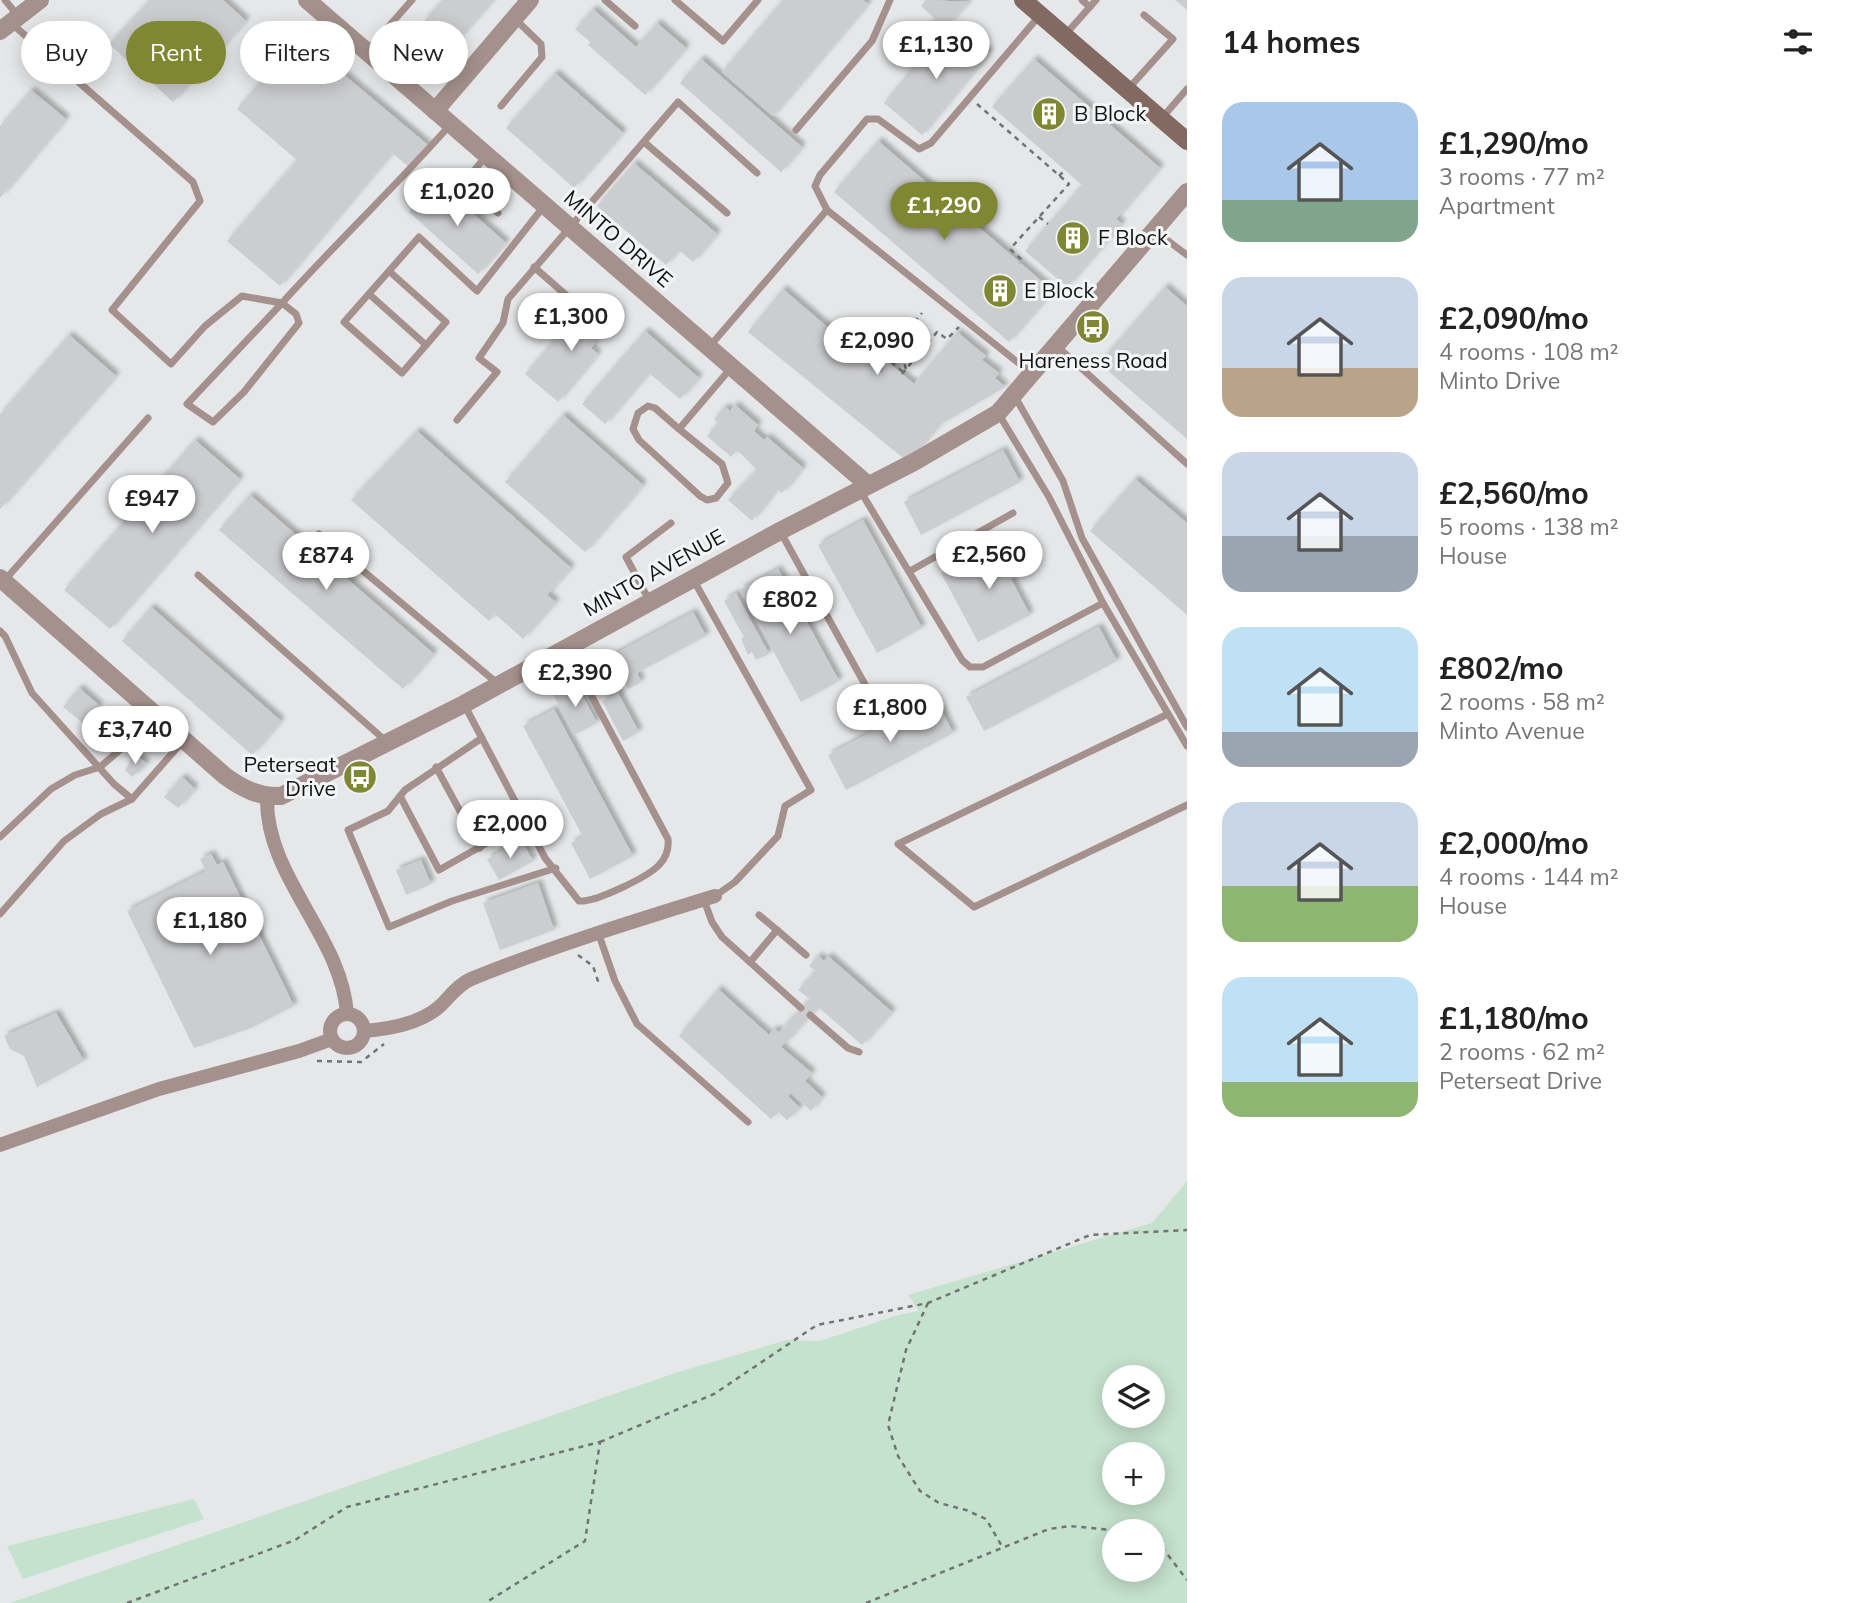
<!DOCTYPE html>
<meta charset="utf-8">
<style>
:root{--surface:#fff;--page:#f6f6f6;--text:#222;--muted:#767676;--accent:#7f8733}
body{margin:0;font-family:Mulish,sans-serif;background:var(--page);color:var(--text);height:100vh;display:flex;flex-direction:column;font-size:26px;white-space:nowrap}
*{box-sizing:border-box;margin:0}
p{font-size:23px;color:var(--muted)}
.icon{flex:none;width:38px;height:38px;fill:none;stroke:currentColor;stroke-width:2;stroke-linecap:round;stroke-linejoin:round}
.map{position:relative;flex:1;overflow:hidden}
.panel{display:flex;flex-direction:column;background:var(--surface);width:665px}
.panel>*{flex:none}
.guide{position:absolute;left:21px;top:21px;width:665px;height:63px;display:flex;gap:14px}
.tools{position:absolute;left:1102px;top:1365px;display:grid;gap:14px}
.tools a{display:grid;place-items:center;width:63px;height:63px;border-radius:50%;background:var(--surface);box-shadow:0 4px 18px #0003;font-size:35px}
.price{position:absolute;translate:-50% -60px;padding:0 16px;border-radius:24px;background:#fff;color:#222;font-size:23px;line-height:46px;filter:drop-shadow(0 2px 4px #0008)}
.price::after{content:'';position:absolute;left:50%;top:42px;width:21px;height:16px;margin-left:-10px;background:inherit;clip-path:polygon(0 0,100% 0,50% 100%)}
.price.selected{background:var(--accent);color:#fff}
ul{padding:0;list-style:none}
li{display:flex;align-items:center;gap:21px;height:175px;padding:0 35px}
li span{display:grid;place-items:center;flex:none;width:196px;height:140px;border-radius:21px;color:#555}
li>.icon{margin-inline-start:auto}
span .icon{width:84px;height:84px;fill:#fffc;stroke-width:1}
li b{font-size:30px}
h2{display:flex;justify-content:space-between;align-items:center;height:84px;padding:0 35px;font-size:30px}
.tag{padding:0 24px;border-radius:32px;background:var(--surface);box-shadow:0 4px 18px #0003;font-size:24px;line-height:63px}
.tag.selected{background:var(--accent);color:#fff}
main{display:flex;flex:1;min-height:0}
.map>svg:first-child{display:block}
.green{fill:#c5e2ce;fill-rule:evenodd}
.building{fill:#cccdcf;filter:url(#shadow)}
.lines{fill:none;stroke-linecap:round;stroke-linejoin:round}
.path{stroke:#727373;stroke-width:2.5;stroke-dasharray:5 5;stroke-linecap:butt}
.service{stroke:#a4918d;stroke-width:7}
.minor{stroke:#a4918d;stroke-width:14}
.tertiary{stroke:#a4918d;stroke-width:18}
.secondary{stroke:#826962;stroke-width:18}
.labels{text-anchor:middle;stroke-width:6;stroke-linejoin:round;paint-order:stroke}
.poi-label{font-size:21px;fill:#121313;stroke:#f3f4f6;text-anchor:start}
.street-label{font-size:21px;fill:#121313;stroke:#f3f4f6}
</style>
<main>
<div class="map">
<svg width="1187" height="1603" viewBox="0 0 1187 1603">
<defs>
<filter id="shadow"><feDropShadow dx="4" dy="-4" stdDeviation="2" flood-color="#0004"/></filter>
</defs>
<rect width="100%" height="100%" fill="#e6e7e8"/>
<g class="green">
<path d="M1187 1181V1603H10L675 1373 787 1340 820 1341 898 1315 919 1311 908 1295 1152 1223ZM1115 1377H1153V1416H1115ZM1115 1454H1153V1493H1115ZM1115 1531H1153V1570H1115Z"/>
<path d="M194 1499 204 1519 23 1579 7 1546Z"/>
</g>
<g class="building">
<path d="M150 0H223L246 21 173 102 109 44Z"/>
<path d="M443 0H493L452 47 423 22Z"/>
<path d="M783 0H863L868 4 773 116 722 72Z"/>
<path d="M926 0 969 2 928 47 918 38 935 19 921 6Z"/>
<path d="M1175 0H1187V10Z"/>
<path d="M593 9 636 47 657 23 686 48 645 95 588 45 590 42 575 29Z"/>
<path d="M958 27 989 53 922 135 884 103 922 56 929 62Z"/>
<path d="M292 44 337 81 343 74 429 146 410 168 392 153 280 286 227 241 297 160 237 109Z"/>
<path d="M701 59 802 147 781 172 680 83Z"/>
<path d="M1034 59 1160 168 1116 219 1122 224 1067 287 1025 251 1082 185 992 107Z"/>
<path d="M555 73 623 133 574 188 506 128Z"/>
<path d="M31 90 66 119 0 198V126Z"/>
<path d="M878 141 1053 291 1009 342 834 192Z"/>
<path d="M634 163 717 234 693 262 679 250 666 265 597 206Z"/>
<path d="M436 181 506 243 478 274 409 212Z"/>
<path d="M1165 287 1187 306V439L1099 363Z"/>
<path d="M783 289 881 373 890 364 914 384 957 332 986 356 982 360 999 373 995 378 1005 387 938 426 908 462 748 332Z"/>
<path d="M602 299 620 314 591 348 598 354 558 402 525 374 565 327 573 333 580 325 577 322 581 317 584 320Z"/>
<path d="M645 331 699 378 680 399 649 373 605 424 582 404Z"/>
<path d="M69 335 116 376 0 509V414Z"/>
<path d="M735 405 758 425 754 431 764 440 767 437 803 468 782 493 777 489 752 521 728 500 757 470 737 450 731 457 707 436 718 423 714 419 725 407 730 411Z"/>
<path d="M563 415 643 485 585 552 505 482Z"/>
<path d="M417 431 571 568 547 595 556 602 523 639 495 614 489 621 351 500Z"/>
<path d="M195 440 240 479 110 629 64 590Z"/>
<path d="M1003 450 1020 482 921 535 904 502Z"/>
<path d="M1135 479 1187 523V615L1090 531Z"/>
<path d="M250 495 434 654 403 689 219 530Z"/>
<path d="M863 520 922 628 877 653 818 545Z"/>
<path d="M991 547 999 561 1018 551 1022 558 1031 553 1037 565 1011 579 1030 615 978 642 941 573Z"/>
<path d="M778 569 839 681 801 702 740 590Z"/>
<path d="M736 593 769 654 756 660 752 652 748 655 741 639 744 637 724 601Z"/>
<path d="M151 607 281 721 252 755 122 641Z"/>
<path d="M693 612 706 636 637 673 641 682 628 689 611 656Z"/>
<path d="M1099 627 1117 661 984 731 966 697Z"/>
<path d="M575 682 597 723 574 735 553 694Z"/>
<path d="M79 688 100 706 84 724 63 707Z"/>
<path d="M618 693 639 732 623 741 602 701Z"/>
<path d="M935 698 953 733 846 790 828 755Z"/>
<path d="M554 709 633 856 590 879 571 843 583 837 523 726Z"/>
<path d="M135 754 147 764 132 777 125 770Z"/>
<path d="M182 777 195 789 178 808 164 797Z"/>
<path d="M521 840 533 861 499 880 487 859Z"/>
<path d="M211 854 217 865 223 862 294 1006 251 1028 194 1048 127 911 206 871 200 859Z"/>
<path d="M421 860 431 884 406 895 396 870Z"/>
<path d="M538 883 554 930 500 950 483 903Z"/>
<path d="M818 956 824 961 828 956 892 1012 862 1045 818 1007 781 1047 812 1073 805 1081 822 1097 811 1111 791 1093 788 1096 800 1108 787 1120 778 1112 771 1119 679 1036 718 989 769 1035 774 1029 779 1032 810 999 798 990 815 971 809 966Z"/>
<path d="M56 1013 84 1061 37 1087 24 1056 10 1049 4 1036Z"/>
</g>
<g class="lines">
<g class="path">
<path d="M977 104 1069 184 1010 249 1022 260 1019 263"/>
<path d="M1059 176 1065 170"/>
<path d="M1039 217 1048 224"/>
<path d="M881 346 883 355 903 372"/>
<path d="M876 368 922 313"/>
<path d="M906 369 903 360 913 340V327"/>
<path d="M902 374 937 332 947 339 959 327"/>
<path d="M578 955 593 966 599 984"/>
<path d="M317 1061 361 1062 384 1044"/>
<path d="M928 1303 906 1350 888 1425 898 1456 920 1491 939 1503 966 1510 986 1519 1003 1548"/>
<path d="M600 1442 714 1394 817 1325 928 1303 1090 1235 1187 1230"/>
<path d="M1153 1543 1161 1546 1187 1580"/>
<path d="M127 1603 295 1540 347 1507 600 1442 585 1541 485 1603"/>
<path d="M866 1603 1049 1529 1070 1526 1121 1531"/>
</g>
<g class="service">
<path d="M5 0 18 16"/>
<path d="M605 0 635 26"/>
<path d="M675 0 723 41 758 0"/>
<path d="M1082 0 1090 7"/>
<path d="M11 23 193 182 200 201 112 310 171 364 205 326 242 296 282 303 187 404 213 422 244 392 299 323 296 314 282 303C337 242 396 186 450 125"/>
<path d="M1065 35 1096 0"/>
<path d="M367 51 412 0"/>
<path d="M1129 88 1173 39 1144 15"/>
<path d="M501 106 542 57 541 44 515 19"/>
<path d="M1162 118 1187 89"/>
<path d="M796 130 872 41 890 0"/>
<path d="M644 142 727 213"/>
<path d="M486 156 464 183 498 213"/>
<path d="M827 210 1031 373"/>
<path d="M1155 231 1187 255"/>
<path d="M534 267 574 302"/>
<path d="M389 271 446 322 402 373 344 322 419 237 477 291 544 206"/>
<path d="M369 294 426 345"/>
<path d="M710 346 827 210 815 186 820 175 867 119H878L919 149 931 143 1040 15"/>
<path d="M1058 347 1187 464"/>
<path d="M1014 395 1063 481 1082 538 1187 727"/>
<path d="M998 413 1049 497 1103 603 1187 746"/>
<path d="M457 420 497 372 479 358 503 323 508 299 678 102 757 173"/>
<path d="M679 429 722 464 728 483 716 498 707 500 700 496 639 440 633 429 638 413 648 406 655 408 679 429 731 368"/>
<path d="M861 492 962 660 970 667H983L1103 603"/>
<path d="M780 531 883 717"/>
<path d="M319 534 497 683"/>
<path d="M910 571 1013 513"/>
<path d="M198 575 387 742"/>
<path d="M693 579 811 790 785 806 778 836 735 882 715 896"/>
<path d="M4 581 148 418"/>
<path d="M649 600 626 557 671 523"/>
<path d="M0 631 5 636 32 693 114 784 132 799"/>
<path d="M465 706 545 858 579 901C594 903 648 877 659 865 666 858 669 849 668 839L566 648"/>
<path d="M1168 714 898 844 974 907 1187 805"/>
<path d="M482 738 405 790 388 811 348 830 389 927 452 901 556 868"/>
<path d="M436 767 480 848"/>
<path d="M400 796 439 870 526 821"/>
<path d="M0 837 51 789 75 775 100 767 135 737 154 715"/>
<path d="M704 900 712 922 722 937 801 1008"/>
<path d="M0 914 64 841 101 814 132 799 183 741"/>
<path d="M777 930 806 955"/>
<path d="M599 935 615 981 637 1024 748 1122"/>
<path d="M751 961 777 930 759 915"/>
<path d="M810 1015 848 1048 859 1052"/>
</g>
<g class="minor">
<path d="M267 797C265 877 342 936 347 1014"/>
<circle cx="347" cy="1031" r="17"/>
<path d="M364 1031C390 1029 419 1024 439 1007 450 997 457 985 471 979 550 947 634 921 715 896"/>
<path d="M0 1145 159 1089 299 1051 332 1039"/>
</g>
<g class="tertiary">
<path d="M307 0 867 484"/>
<path d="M0 31 40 0"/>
<path d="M435 111 530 0"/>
<path d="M0 578 225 776C243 789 259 797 281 796L464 704 780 531 914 462 998 413 1187 192"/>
</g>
<path class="secondary" d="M1023 0 1187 141"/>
</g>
<defs>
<g id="building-disc" transform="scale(1.75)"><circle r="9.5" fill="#7f8733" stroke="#f3f4f6"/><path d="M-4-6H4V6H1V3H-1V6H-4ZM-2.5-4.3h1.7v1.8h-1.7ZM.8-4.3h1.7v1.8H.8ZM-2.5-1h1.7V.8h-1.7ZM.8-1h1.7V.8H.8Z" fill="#fff"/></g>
<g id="bus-disc" transform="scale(1.75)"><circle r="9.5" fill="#7f8733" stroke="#f3f4f6"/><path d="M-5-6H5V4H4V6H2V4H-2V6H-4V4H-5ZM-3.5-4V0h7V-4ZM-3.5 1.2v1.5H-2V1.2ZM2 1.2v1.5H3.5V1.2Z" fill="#fff"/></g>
</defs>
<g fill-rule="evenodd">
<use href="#building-disc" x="1049" y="114"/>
<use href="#building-disc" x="1073" y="238"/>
<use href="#building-disc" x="1000" y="291"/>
<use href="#bus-disc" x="1093" y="327"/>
<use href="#bus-disc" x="360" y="777"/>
</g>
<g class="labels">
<g class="poi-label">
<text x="1074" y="121">B Block</text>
<text x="1098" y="245">F Block</text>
<text x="1024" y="298">E Block</text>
<text x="1093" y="368" text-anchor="middle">Hareness Road</text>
<text x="336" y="772" text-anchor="end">Peterseat<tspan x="336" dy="24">Drive</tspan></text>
</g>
<g class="street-label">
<text transform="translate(618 239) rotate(41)" y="7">MINTO DRIVE</text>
<text transform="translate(654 573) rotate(-29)" y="7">MINTO AVENUE</text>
</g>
</g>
</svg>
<div class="tools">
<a><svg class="icon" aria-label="layers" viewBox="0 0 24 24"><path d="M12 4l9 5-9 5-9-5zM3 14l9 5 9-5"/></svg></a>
<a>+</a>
<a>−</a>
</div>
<b class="price" style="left:936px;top:81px">£1,130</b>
<b class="price" style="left:457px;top:228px">£1,020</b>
<b class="price selected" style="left:944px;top:242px">£1,290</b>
<b class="price" style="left:571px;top:353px">£1,300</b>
<b class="price" style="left:877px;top:377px">£2,090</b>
<b class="price" style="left:152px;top:535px">£947</b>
<b class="price" style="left:989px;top:591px">£2,560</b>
<b class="price" style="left:326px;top:592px">£874</b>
<b class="price" style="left:790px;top:636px">£802</b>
<b class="price" style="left:575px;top:709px">£2,390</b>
<b class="price" style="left:890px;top:744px">£1,800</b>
<b class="price" style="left:135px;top:766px">£3,740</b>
<b class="price" style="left:510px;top:860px">£2,000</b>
<b class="price" style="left:210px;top:957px">£1,180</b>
<div class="guide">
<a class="tag">Buy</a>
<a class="tag selected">Rent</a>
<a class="tag">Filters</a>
<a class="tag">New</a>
</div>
</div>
<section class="panel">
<h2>14 homes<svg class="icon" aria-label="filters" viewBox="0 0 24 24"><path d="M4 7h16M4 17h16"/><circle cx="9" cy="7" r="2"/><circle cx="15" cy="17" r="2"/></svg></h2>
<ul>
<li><span style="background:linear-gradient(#a9c7e8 70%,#7fa58c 0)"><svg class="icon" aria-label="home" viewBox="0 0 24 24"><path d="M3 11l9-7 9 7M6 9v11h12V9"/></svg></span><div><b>£1,290/mo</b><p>3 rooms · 77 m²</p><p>Apartment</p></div></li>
<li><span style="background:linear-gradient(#c9d6e8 65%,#b9a48a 0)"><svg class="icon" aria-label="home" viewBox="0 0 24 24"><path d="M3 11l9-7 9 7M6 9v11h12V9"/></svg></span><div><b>£2,090/mo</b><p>4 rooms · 108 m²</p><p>Minto Drive</p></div></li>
<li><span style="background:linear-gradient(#c9d6e8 60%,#9aa5b1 0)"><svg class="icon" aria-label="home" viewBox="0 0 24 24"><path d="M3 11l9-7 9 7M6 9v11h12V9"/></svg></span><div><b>£2,560/mo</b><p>5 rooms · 138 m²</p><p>House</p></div></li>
<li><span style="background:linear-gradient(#bfe0f5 75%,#9aa5b1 0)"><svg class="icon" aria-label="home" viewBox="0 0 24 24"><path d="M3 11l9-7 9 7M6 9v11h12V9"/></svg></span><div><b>£802/mo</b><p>2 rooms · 58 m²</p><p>Minto Avenue</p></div></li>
<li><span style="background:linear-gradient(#c9d6e8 60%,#8fb573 0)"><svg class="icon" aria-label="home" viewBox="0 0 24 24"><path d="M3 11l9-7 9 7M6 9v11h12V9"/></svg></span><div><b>£2,000/mo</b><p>4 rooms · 144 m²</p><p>House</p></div></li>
<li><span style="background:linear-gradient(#bfe0f5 75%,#8fb573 0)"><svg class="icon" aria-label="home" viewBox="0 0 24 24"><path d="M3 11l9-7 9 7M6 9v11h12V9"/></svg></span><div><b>£1,180/mo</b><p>2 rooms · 62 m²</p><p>Peterseat Drive</p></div></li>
</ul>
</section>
</main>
